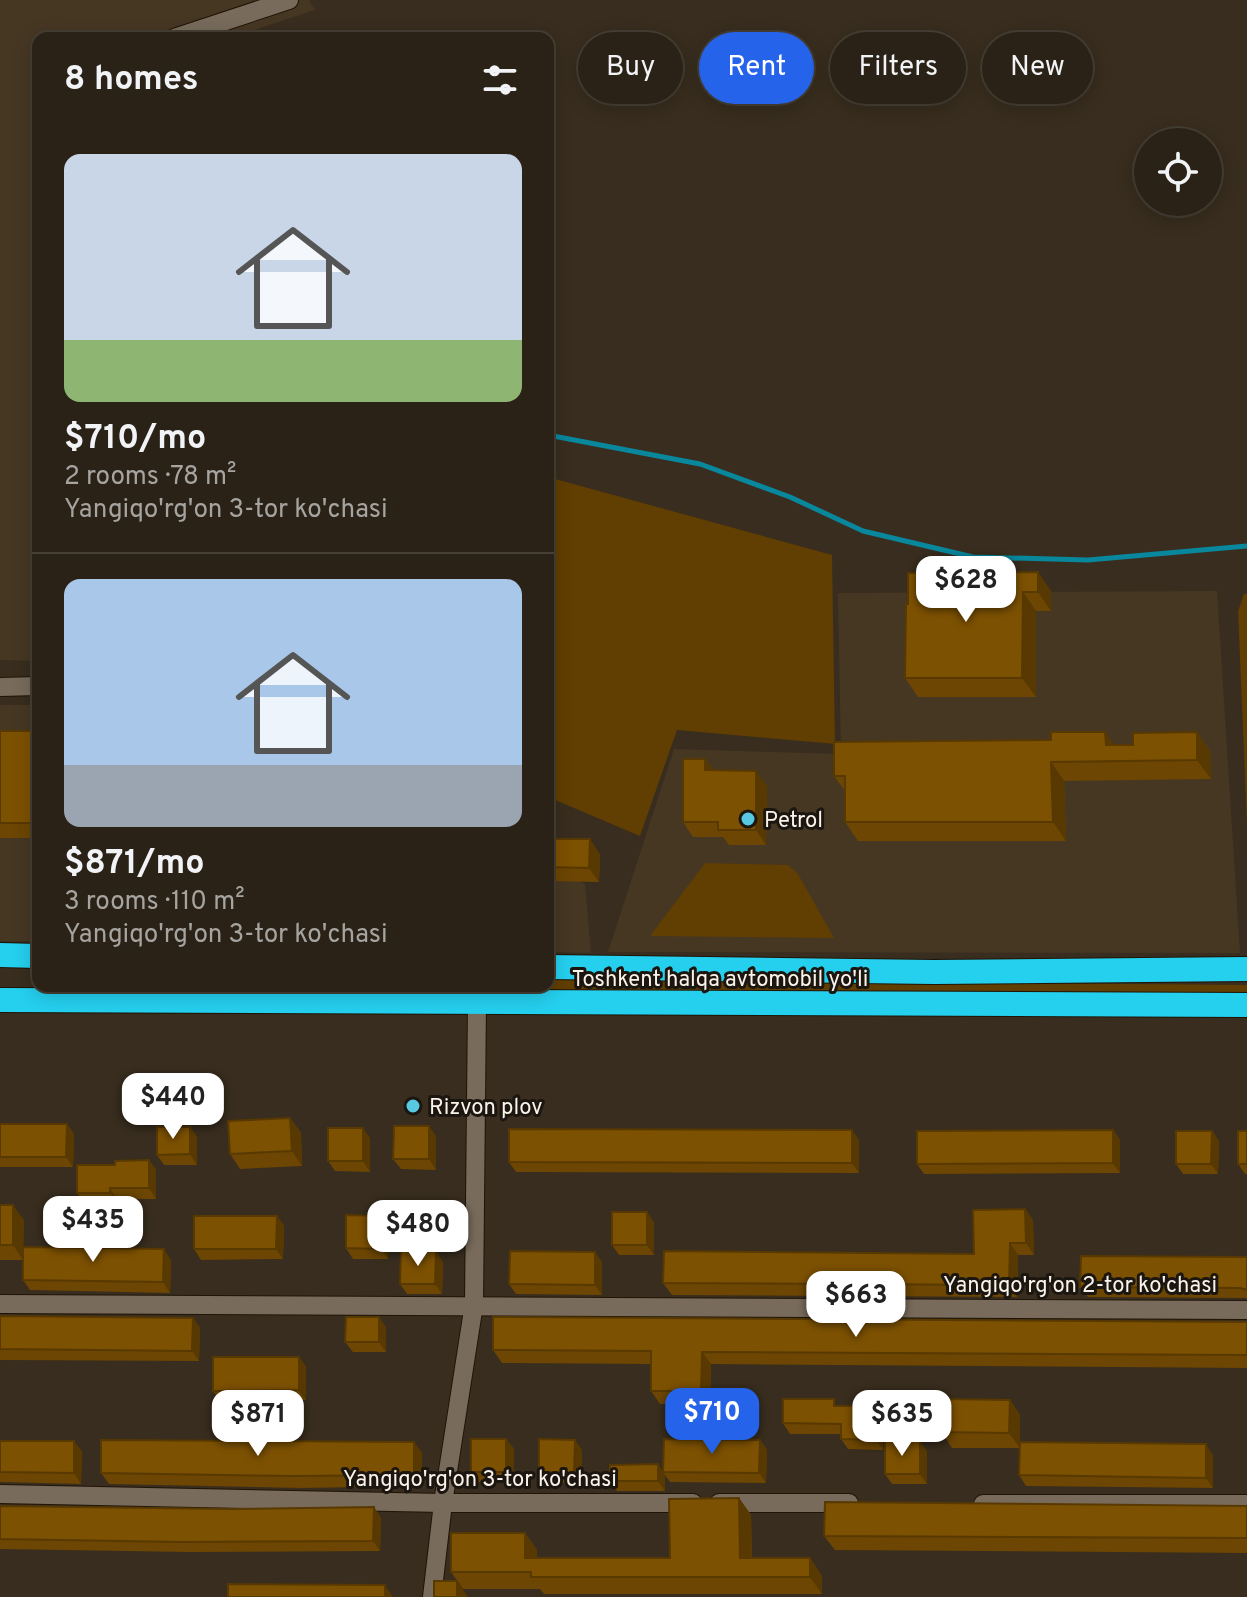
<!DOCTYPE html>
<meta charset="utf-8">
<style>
:root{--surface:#2a2216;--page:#362f23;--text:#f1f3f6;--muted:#a5a4a1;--line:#463f35;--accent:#2563eb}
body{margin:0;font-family:Overpass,sans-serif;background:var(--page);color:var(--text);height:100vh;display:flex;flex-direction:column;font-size:30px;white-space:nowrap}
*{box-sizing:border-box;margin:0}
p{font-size:26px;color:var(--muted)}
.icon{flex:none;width:44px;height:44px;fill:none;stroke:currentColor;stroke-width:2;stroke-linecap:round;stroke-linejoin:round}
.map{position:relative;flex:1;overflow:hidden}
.details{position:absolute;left:32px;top:32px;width:522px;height:960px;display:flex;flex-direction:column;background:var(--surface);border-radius:16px;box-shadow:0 4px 20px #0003,0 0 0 2px var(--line)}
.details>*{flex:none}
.banner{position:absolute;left:578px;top:32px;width:548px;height:72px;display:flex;gap:16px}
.controls{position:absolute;left:1134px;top:128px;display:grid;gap:16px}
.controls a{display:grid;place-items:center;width:88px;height:88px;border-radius:50%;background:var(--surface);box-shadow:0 4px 20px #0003,0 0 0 2px var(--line);font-size:40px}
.price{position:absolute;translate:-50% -68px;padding:0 18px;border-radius:16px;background:#fff;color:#222;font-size:26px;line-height:52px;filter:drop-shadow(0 2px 4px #0008)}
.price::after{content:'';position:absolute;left:50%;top:48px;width:24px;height:18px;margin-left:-12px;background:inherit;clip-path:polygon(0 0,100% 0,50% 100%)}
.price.current{background:var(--accent);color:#fff}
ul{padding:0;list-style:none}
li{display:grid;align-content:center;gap:16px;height:424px;padding:0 32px}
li+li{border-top:2px solid var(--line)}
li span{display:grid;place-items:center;height:248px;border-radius:16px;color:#555}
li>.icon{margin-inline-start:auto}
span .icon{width:144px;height:144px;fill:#fffc;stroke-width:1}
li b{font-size:34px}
h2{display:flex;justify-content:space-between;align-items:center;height:96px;padding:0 32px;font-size:34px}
.chip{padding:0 28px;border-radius:36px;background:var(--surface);box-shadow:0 4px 20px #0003,0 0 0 2px var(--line);font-size:28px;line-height:72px}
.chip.current{background:var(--accent);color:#fff}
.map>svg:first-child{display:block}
.built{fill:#463723}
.green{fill:#613e01}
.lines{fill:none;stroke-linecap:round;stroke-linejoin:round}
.stream{stroke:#09879d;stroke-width:5}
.minor-casing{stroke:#1f1507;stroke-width:20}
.highway-casing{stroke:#1f1507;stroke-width:26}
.minor{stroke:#786b5b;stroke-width:18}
.highway{stroke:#25d0ef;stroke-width:24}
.wall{fill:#6c4602}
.shaded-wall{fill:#583901}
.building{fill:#7d5102;stroke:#583901;stroke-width:2}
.poi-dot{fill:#57c9e2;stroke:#1b1610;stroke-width:3}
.labels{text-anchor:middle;stroke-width:6;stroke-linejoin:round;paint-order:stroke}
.poi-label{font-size:22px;fill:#faf3e9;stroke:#1b1610;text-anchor:start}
.street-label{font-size:22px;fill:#faf3e9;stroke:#1b1610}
</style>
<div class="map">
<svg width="1247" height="1597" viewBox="0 0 1247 1597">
<rect width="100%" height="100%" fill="#382d1e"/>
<g class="built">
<path d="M0 0H309L315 10 231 38H38V661L0 660Z"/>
<path d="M1217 591 1240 953 608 952 674 749 841 754 838 593Z"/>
<rect x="0" y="705" width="38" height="236"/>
<path d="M548 862 585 884 591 953 548 952Z"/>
</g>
<g class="green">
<path d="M548 477 832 555 835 744 677 730 640 836 548 797Z"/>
<path d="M1244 594H1247V825L1238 611Z"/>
<path d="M705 863 788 865 798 874 834 938 650 936Z"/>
<path d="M548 979 1247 985V997L56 986H548Z"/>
</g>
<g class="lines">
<path class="stream" d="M548 435 700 464 790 497 863 531 973 557 1088 560 1247 546"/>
<g class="minor-casing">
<g id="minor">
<path d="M174 38 289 0"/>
<path d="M0 687 38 686"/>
<path d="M0 1304 1247 1310"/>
<path d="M0 1494 443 1503H693"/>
<path d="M719 1503H849"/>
<path d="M983 1504H1247"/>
<path d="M432 1597 443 1503 474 1304 477 1003"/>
</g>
</g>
<g class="highway-casing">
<g id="highway">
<path d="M0 955 38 956"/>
<path d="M548 967 934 972 1247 969"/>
<path d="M0 1000 1247 1005"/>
</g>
</g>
<use href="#minor" class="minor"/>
<use href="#highway" class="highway"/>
</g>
<g class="wall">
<path d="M908 573 1051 591V611H1036V697H918L905 678Z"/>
<rect x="0" y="731" width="38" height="107"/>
<path d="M1197 732 1210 751 1211 779 1064 781 1066 841H858L845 822V791L834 776 1115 745H1133Z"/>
<path d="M705 759 713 770 767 786 766 845H729L723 837H693L683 822Z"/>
<path d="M548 839 600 854 599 882 548 881Z"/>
<path d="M290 1118 301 1133 302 1166 240 1169 230 1154Z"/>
<path d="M0 1124H67L74 1134 73 1167H0Z"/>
<path d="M190 1127 197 1137V1165H164L157 1155Z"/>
<path d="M1113 1130 1120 1140V1173L924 1174 917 1164Z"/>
<path d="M1212 1131 1219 1141 1218 1174H1183L1176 1164Z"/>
<path d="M1247 1131V1174H1245L1238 1164Z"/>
<path d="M436 1136V1170L401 1169 393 1159Z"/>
<path d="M370 1138V1172L335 1171 328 1161Z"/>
<path d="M859 1140V1173L516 1172 509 1162Z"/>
<path d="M149 1160 156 1170V1199H117V1203H84L77 1193 115 1165Z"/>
<path d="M0 1205 24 1220 23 1247 171 1260 170 1293 30 1290 23 1280V1260H0Z"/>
<path d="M1025 1209 1033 1220 1034 1255H1018L1017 1297 672 1295 663 1283 974 1254Z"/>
<path d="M277 1216 284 1226 283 1259 201 1260 194 1249Z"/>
<path d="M381 1216 389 1226 388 1259H353L346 1248Z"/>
<path d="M654 1222V1255H619L612 1245Z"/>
<path d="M1247 1257V1298L1088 1297 1080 1287Z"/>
<path d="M443 1262 442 1294H407L400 1284Z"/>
<path d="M602 1262V1295L516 1294 509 1284Z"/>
<path d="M0 1316 193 1318 200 1328 199 1361 0 1360Z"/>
<path d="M1247 1322V1368L711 1364 710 1404H660L651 1391V1364L502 1363 493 1350Z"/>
<path d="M386 1327V1352H353L345 1342Z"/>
<path d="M299 1357 306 1367V1400L220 1401 213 1391Z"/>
<path d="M1010 1400 1020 1415V1442L1213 1455V1488L1026 1486 1019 1475 1020 1448H952L942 1432Z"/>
<path d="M839 1406 883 1417V1450L848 1449 841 1439V1434H790L783 1423Z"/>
<path d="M506 1439 514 1449 513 1482H478L471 1472Z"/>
<path d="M760 1440 767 1450 766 1483 670 1482 665 1475V1491H617L610 1481 663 1472Z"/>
<path d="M0 1441 82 1451 81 1484 0 1482Z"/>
<path d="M414 1442 422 1453 421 1486 302 1488 109 1484 101 1473Z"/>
<path d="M582 1450V1483H546L539 1472Z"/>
<path d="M927 1451V1484H892L885 1474Z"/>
<path d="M739 1498 751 1515 752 1558H810L822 1576V1594H544L540 1589H463L451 1572 525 1533 537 1550V1558H670Z"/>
<path d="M0 1506 230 1509 374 1507 381 1518 380 1551 189 1552 0 1549Z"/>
<path d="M1247 1506V1553L835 1550 824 1536Z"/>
</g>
<g class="shaded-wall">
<path d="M1038 572 1051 591V611L1038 592Z"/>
<path d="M1023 592 1036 611V697L1022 678Z"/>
<path d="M1105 732 1119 751 1106 745Z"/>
<path d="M1197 732 1210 751 1211 779 1197 760Z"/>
<path d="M705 759 716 774 705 770Z"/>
<path d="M1051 762 1064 781 1066 841 1053 822Z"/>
<path d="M756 771 767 786 766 845 756 830Z"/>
<path d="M590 839 600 854 599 882 589 868Z"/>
<path d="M290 1118 301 1133 302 1166 292 1151Z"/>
<path d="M67 1124 74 1134 73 1167 66 1157Z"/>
<path d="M429 1126 436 1136V1170L429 1159Z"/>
<path d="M190 1127 197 1137V1165L190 1154Z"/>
<path d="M363 1128 370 1138V1172L363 1161Z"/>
<path d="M852 1130 859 1140V1173L852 1163Z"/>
<path d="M1113 1130 1120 1140V1173L1113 1163Z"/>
<path d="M1212 1131 1219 1141 1218 1174 1211 1164Z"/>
<path d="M149 1160 156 1170V1199L149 1188Z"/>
<path d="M110 1188 117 1199V1203L110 1193Z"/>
<path d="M13 1205 24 1220 23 1260 13 1245Z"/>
<path d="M1025 1209 1033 1220 1034 1255 1026 1243Z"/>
<path d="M647 1212 654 1222V1255L647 1245Z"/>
<path d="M277 1216 284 1226 283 1259 276 1249Z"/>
<path d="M381 1216 389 1226 388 1259 381 1249Z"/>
<path d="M1010 1243 1018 1255 1017 1297 1009 1285Z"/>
<path d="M164 1249 171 1260 170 1293 163 1282Z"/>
<path d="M436 1251 443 1262 442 1294 435 1284Z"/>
<path d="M595 1252 602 1262V1295L595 1285Z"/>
<path d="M379 1317 386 1327V1352L379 1342Z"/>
<path d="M193 1318 200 1328 199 1361 192 1351Z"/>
<path d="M702 1352 711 1364 710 1404 701 1391Z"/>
<path d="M299 1357 306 1367V1400L299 1390Z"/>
<path d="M1010 1400 1020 1415V1448L1009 1433Z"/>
<path d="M876 1406 883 1417V1450L876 1440Z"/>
<path d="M506 1439 514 1449 513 1482 506 1472Z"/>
<path d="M575 1440 582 1450V1483L574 1473Z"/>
<path d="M760 1440 767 1450 766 1483 759 1473Z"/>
<path d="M74 1441 82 1451 81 1484 74 1473Z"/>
<path d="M920 1441 927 1451V1484L920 1474Z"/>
<path d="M414 1442 422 1453 421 1486 414 1475Z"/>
<path d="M1206 1444 1213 1455V1488L1206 1478Z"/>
<path d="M658 1464 665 1475V1491L658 1481Z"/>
<path d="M739 1498 751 1515 752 1576 740 1558Z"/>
<path d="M374 1507 381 1518 380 1551 373 1541Z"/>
<path d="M525 1533 537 1550V1575L525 1558Z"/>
<path d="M810 1558 822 1576V1594L810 1577Z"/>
<path d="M457 1581 468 1597H457Z"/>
<path d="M385 1585 393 1597H385Z"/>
</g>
<g class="building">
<path d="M1038 572V592H1023L1022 678H905L906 604H908V573Z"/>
<rect x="0" y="731" width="38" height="92"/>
<path d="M1051 732H1105L1106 745H1133V733L1197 732V760L1051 762 1053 822H845V776H834V742L1051 740Z"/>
<path d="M683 759H705V770L756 771V830H718V822H683Z"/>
<path d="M548 839H590L589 868 548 867Z"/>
<path d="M290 1118 292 1151 230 1154 228 1121Z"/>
<path d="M0 1124H67L66 1157H0Z"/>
<path d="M394 1126H429V1159H393Z"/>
<path d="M157 1127H190V1154L157 1155Z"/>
<rect x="328" y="1128" width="35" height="33"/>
<path d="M509 1129 852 1130V1163L509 1162Z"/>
<path d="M1113 1130V1163L917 1164V1131Z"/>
<path d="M1176 1131H1212L1211 1164H1176Z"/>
<rect x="1238" y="1131" width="9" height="33"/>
<path d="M149 1160V1188H110V1193H77V1165H115V1161Z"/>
<rect x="0" y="1205" width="13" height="40"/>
<path d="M1025 1209 1026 1243H1010L1009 1285 663 1283 664 1251 974 1254 973 1210Z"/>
<rect x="612" y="1212" width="35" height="33"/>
<path d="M346 1215 381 1216V1249L346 1248Z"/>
<path d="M194 1216H277L276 1249H194Z"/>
<path d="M23 1247 164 1249 163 1282 23 1280Z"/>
<path d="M401 1251H436L435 1284H400Z"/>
<path d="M510 1251 595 1252V1285L509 1284Z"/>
<path d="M1081 1256 1247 1257V1290L1240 1288 1080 1287Z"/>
<path d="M0 1316 193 1318 192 1351 0 1349Z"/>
<path d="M346 1317H379V1342H345Z"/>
<path d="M493 1317 1247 1322V1355L702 1352 701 1391H651V1351L493 1350Z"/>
<path d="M213 1357H299V1390L213 1391Z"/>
<path d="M783 1399H834V1406H876V1440L841 1439V1424L783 1423Z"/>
<path d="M942 1399 1010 1400 1009 1433 942 1432Z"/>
<rect x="471" y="1439" width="35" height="33"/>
<path d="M539 1439 575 1440 574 1473 539 1472Z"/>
<path d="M664 1439 760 1440 759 1473 663 1472Z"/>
<path d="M101 1440 414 1442V1475L294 1476 101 1473Z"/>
<path d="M0 1441H74V1473L0 1472Z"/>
<rect x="885" y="1441" width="35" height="33"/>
<path d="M1020 1442 1206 1444V1478L1019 1475Z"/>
<path d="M658 1464V1481H610V1465Z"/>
<path d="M739 1498 740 1558H810V1577H531V1572H451V1533H525V1558H670L669 1499Z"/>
<path d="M825 1502 1247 1506V1538L824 1536Z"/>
<path d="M0 1506 230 1509 374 1507 373 1541 182 1542 0 1539Z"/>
<rect x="434" y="1581" width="23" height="16"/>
<path d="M228 1584 385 1585V1597H228Z"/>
</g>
<g class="poi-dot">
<circle cx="748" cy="819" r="8"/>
<circle cx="413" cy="1106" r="8"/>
</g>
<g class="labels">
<g class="poi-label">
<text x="764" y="827">Petrol</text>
<text x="429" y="1114">Rizvon plov</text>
</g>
<g class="street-label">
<text x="720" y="986">Toshkent halqa avtomobil yo'li</text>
<text x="1080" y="1292">Yangiqo'rg'on 2-tor ko'chasi</text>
<text x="480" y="1486">Yangiqo'rg'on 3-tor ko'chasi</text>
</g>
</g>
</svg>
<div class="controls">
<a><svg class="icon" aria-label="locate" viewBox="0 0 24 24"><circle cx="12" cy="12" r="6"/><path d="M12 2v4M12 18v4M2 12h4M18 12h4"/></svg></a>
</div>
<b class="price" style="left:966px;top:624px">$628</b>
<b class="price" style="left:173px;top:1141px">$440</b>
<b class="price" style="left:93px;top:1264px">$435</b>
<b class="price" style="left:418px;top:1268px">$480</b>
<b class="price" style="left:856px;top:1339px">$663</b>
<b class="price current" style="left:712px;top:1456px">$710</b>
<b class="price" style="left:258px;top:1458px">$871</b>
<b class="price" style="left:902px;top:1458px">$635</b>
<div class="banner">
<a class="chip">Buy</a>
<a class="chip current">Rent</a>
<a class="chip">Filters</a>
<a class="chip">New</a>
</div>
<section class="details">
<h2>8 homes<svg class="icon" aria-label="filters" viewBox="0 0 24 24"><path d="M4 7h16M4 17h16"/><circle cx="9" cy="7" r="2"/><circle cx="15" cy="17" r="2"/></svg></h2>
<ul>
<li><span style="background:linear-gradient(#c9d6e8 75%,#8fb573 0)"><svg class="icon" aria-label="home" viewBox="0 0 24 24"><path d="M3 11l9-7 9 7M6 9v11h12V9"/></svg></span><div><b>$710/mo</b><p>2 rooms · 78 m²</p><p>Yangiqo'rg'on 3-tor ko'chasi</p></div></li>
<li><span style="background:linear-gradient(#a9c7e8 75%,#9aa5b1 0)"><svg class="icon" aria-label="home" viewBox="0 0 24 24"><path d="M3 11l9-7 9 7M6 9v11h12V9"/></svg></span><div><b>$871/mo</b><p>3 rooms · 110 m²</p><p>Yangiqo'rg'on 3-tor ko'chasi</p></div></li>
</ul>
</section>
</div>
